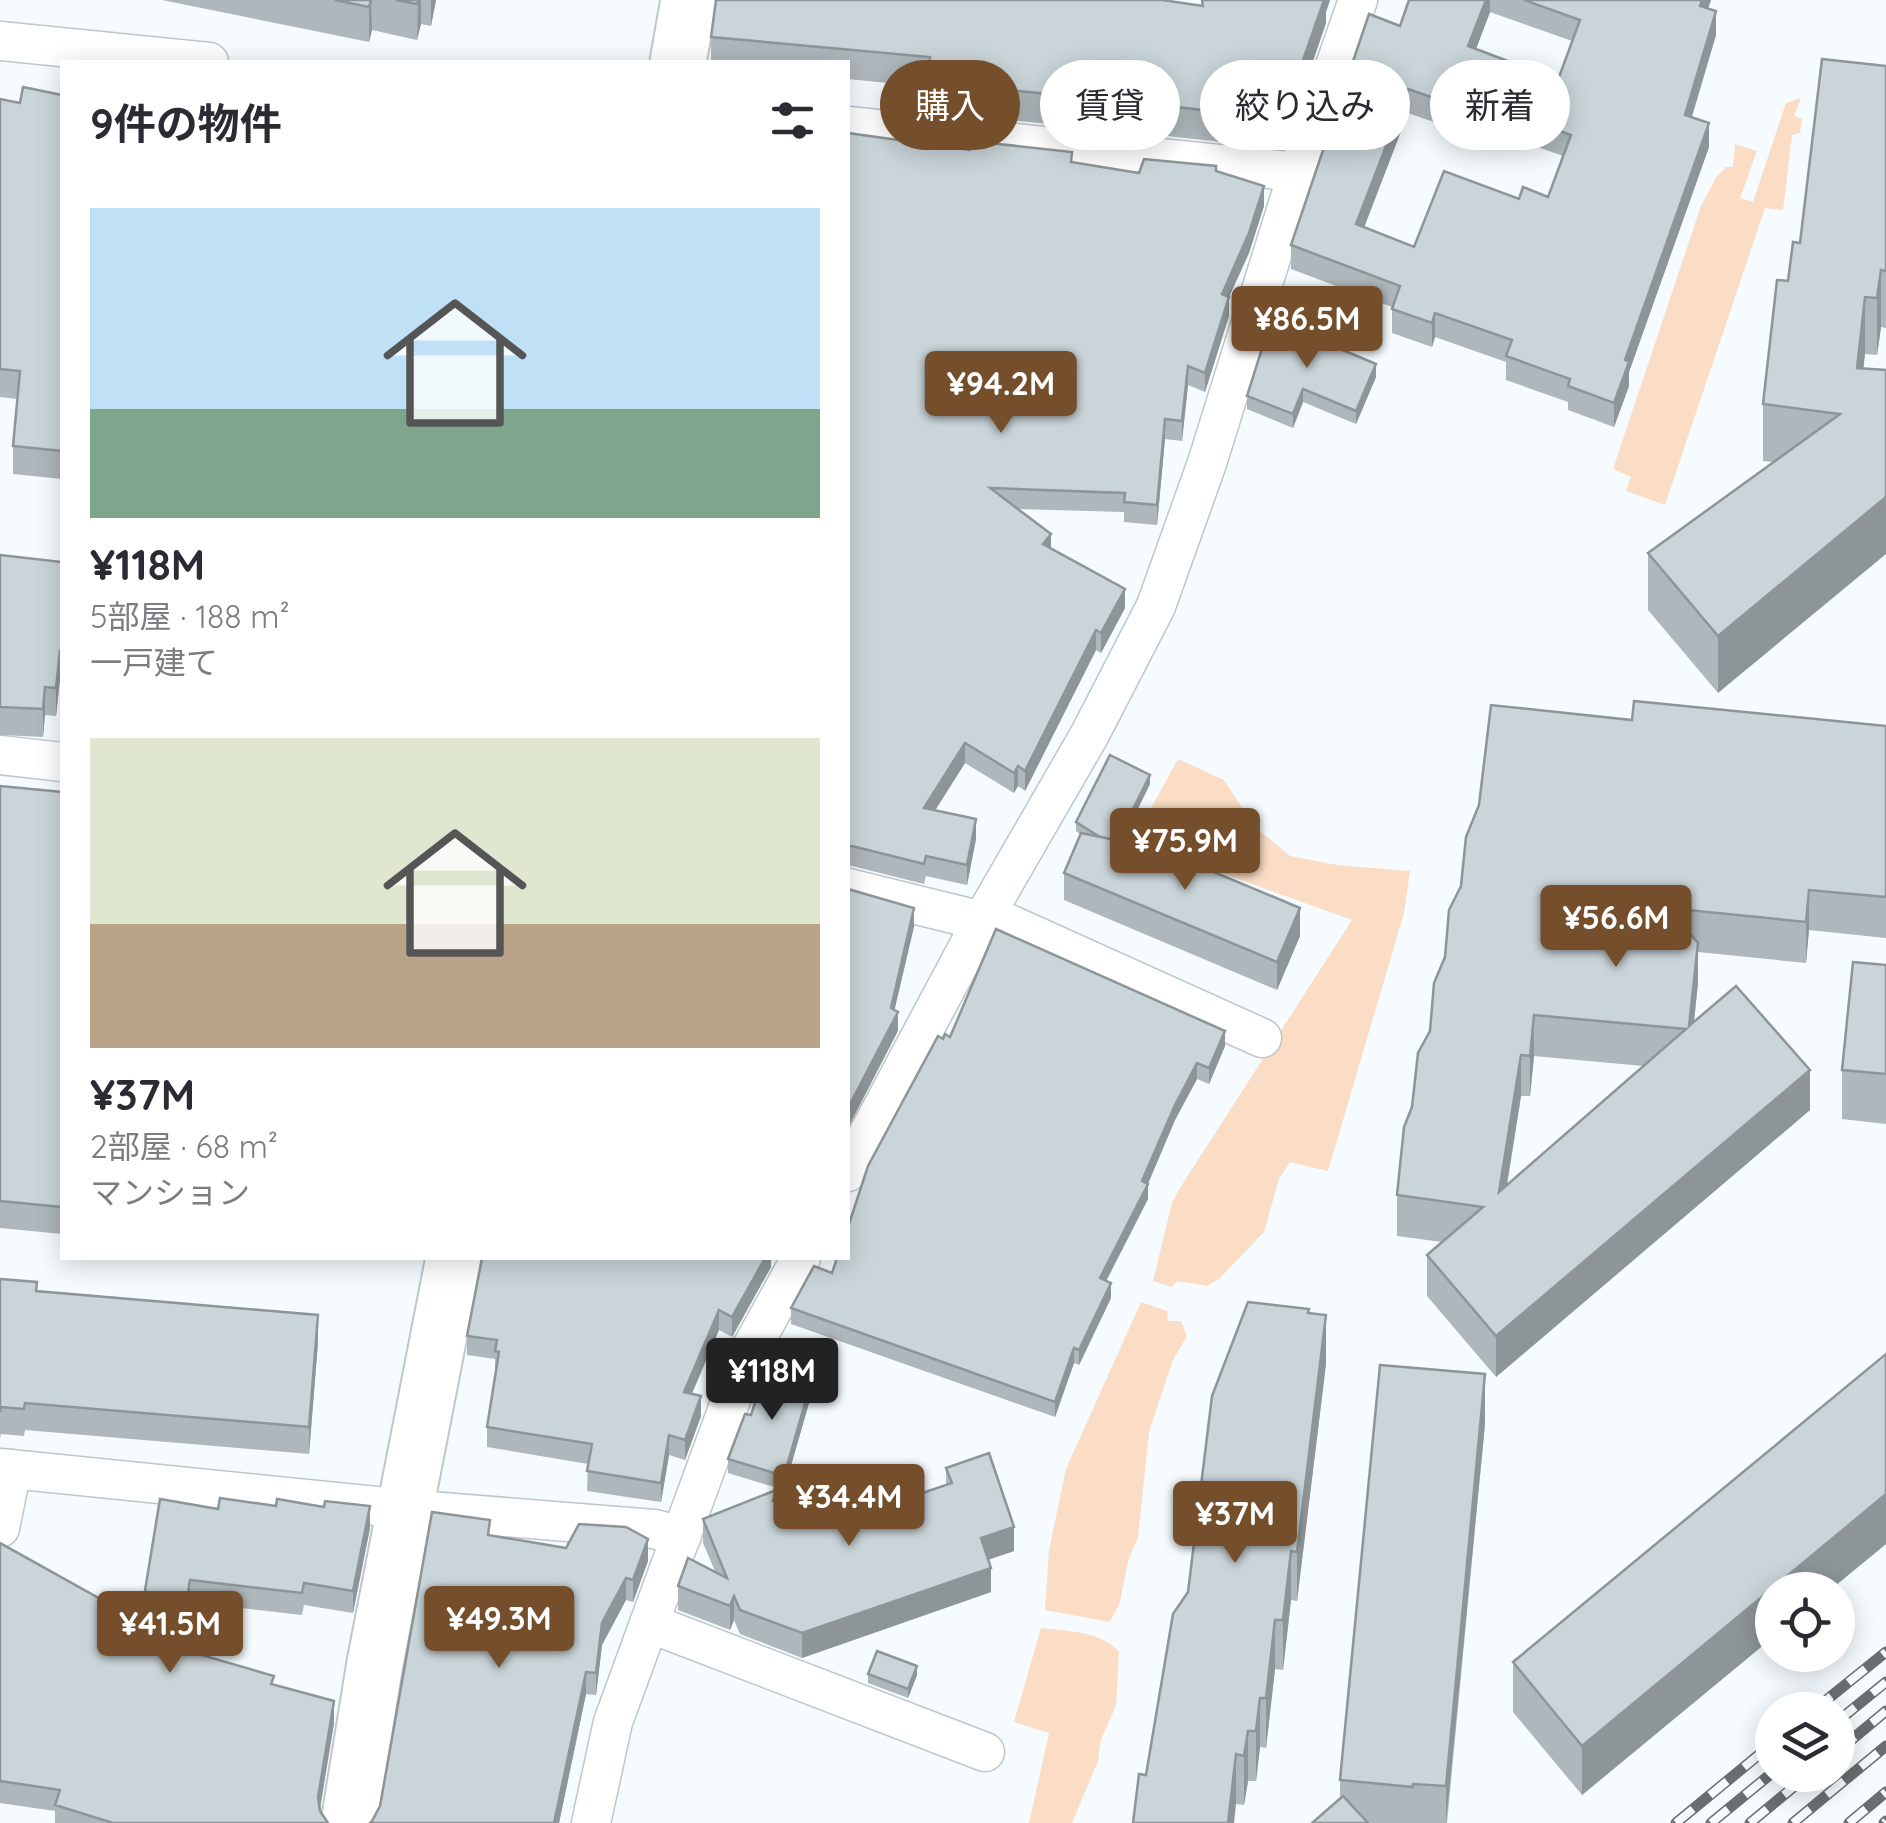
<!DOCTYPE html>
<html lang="ja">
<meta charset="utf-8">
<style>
:root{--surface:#fff;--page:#f2f2f3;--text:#2b2b33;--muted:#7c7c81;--accent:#754f2b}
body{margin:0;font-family:Quicksand,"Noto Sans JP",sans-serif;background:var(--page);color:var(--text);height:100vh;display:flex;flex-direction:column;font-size:38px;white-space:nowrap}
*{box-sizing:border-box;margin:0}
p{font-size:32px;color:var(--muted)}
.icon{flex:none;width:55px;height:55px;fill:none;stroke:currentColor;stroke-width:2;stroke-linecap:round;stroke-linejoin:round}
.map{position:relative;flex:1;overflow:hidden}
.drawer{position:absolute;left:60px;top:60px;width:790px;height:1200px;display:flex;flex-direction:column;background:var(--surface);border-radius:0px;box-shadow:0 5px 25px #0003}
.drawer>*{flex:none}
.hud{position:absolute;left:880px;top:60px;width:855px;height:90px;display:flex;gap:20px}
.controls{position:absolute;left:1755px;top:1572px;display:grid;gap:20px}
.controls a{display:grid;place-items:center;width:100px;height:100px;border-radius:50%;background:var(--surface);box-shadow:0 5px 25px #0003;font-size:50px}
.price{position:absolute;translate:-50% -85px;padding:0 22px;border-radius:10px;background:var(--accent);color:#fff;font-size:32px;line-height:65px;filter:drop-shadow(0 2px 5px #0008)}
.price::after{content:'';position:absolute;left:50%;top:60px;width:30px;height:22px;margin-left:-15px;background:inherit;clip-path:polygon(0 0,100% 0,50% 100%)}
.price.selected{background:#222;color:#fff}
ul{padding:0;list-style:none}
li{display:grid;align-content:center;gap:20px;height:530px;padding:0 30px}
li span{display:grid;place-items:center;height:310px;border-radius:0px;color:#555}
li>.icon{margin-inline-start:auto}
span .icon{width:180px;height:180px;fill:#fffc;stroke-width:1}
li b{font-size:42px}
h2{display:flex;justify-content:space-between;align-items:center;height:120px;padding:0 30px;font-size:42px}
.tag{padding:0 35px;border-radius:45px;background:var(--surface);box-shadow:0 5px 25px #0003;font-size:35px;line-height:90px}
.tag.selected{background:var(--accent);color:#fff}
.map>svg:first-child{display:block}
.green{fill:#faddc4}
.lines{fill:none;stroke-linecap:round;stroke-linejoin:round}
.street-casing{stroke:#bdc7cc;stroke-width:41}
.secondary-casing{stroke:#bdc7cc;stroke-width:59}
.street{stroke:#fff;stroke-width:38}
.secondary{stroke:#fff;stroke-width:55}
.rail-casing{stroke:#696e70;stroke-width:11}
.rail{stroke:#f5fbfe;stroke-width:8;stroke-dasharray:22;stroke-linecap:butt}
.wall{fill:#aeb7bb;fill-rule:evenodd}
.shaded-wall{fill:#8d9598}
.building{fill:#cad5d9;stroke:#8d9598;stroke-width:2.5;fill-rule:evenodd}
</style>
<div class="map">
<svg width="1886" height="1823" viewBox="0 0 1886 1823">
<rect width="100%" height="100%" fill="#f5fbfe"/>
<g class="green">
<path d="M1801 98 1794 116 1802 119 1800 133 1792 135 1783 210 1765 208 1665 505 1626 491 1631 477 1613 469 1701 206 1717 176 1726 167H1733L1735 144 1757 151 1740 198 1753 202 1786 103Z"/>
<path d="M1178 759 1224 780 1254 826 1290 856 1337 865 1410 871 1404 913 1328 1171 1290 1162 1279 1179 1264 1232 1219 1279 1207 1286 1177 1281 1172 1287 1153 1281 1172 1203 1180 1188 1352 920 1133 841Z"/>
<path d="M1141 1302 1167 1311 1168 1321H1181L1187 1336 1173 1360 1149 1432 1138 1537 1128 1561 1120 1602 1110 1622 1045 1610 1049 1550 1066 1469Z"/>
<path d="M1041 1628C1067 1631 1102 1631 1119 1652L1116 1706 1101 1739 1098 1761 1072 1823H1029L1049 1733 1014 1722Z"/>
</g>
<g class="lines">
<g class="street-casing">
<g id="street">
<path d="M0 41 209 62"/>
<path d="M848 126 1298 172"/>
<path d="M0 755 62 762"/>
<path d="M848 888 982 921 1007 923 1262 1038"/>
<path d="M848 1172 982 921 1090 734 1156 606 1207 463 1298 172 1358 0"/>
<path d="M0 1468 405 1509 654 1529 682 1536"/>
<path d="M0 1528 12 1469"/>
<path d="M649 1623 985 1752"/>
<path d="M591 1823 613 1722 747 1356 801 1258"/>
</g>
</g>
<g class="secondary-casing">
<g id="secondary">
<path d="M678 62 689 0"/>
<path d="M349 1823 375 1663 454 1258"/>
</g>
</g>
<use href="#street" class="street"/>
<use href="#secondary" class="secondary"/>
<g class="rail-casing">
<g id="rail">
<path d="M1814 1710 1886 1652"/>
<path d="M1838 1721 1886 1682"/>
<path d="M1838 1751 1886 1711"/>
<path d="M1676 1823 1772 1744"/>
<path d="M1711 1823 1772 1773"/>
<path d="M1750 1823 1808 1775"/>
<path d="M1793 1823 1886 1746"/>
<path d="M1849 1823 1886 1792"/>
<path d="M1884 1823 1886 1821"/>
</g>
</g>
<use href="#rail" class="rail"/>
</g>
<g class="wall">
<path d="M162 0H436L431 26 421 24 417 40 372 30 369 42Z"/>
<path d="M1201 0H1330L1326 12V23L1285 142 1223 126 1221 142 1149 134V119L1080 110 1078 127 979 117V105L928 98V87L848 79V62H711V37L1202 6Z"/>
<path d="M1409 0H1711L1708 9 1716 35 1692 117 1709 147 1629 372V386L1614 427 1568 410V402L1506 380V362L1435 337 1432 347 1392 333V307L1291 269V245L1400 26ZM1490 12 1572 41 1558 80 1476 49ZM1408 113 1468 134 1472 124 1563 156 1548 197 1519 199 1414 247 1364 228Z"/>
<path d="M1886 66V328L1881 327 1877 355 1865 354 1863 369 1718 693 1648 610V553L1773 462 1763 461V404L1788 281 1800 243Z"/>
<path d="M62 95V479L13 474V446L17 399 0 397V99L20 103Z"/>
<path d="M848 133 1139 173 1216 171 1264 206 1249 253 1229 297V316L1205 392 1188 385 1182 441 1165 439 1157 525 1124 522V512L1017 509 1051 548 1125 608 1101 653 1096 650 1025 791 1018 786 1014 793 965 763 935 810 976 839 967 885 926 876 924 884 852 866H848Z"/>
<path d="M1376 377 1356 424 1303 402 1293 428 1247 409V396Z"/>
<path d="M0 555 62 562V679H60L56 716 45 715 43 737 0 735Z"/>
<path d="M1632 720 1886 726V938L1809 930 1806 963 1698 952V983L1694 1022 1810 1110 1496 1377 1427 1296V1255L1442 1242 1397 1236V1195ZM1534 1056 1643 1066 1507 1186 1521 1096H1530Z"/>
<path d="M1150 784 1122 841 1300 936 1277 990 1064 900V873L1080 834 1076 831V822Z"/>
<path d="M0 786 62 792V1234L0 1228Z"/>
<path d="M1886 965V1124L1842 1119V1070Z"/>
<path d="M950 1037 1225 1046 1209 1084 1197 1079 1175 1120 1148 1184V1199L1106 1281 1111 1298 1079 1365 1074 1363 1055 1417 791 1324V1308L832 1273 943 1039Z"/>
<path d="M771 1258V1267L732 1337 719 1330 692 1394 701 1416 685 1460 669 1455 661 1502 587 1491 588 1464 487 1447V1427L496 1371H495V1359L467 1355V1336Z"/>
<path d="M0 1279 37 1291 318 1342 309 1454 25 1430 24 1436 1 1434 0 1439Z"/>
<path d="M1309 1313 1326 1364 1297 1601 1291 1600 1283 1670 1275 1669 1266 1748 1260 1747 1256 1781H1248L1244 1805 1236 1804 1146 1775 1188 1592Z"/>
<path d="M811 1396 784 1490 728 1473V1459L751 1415Z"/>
<path d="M1485 1424 1447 1823H1312L1340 1799V1780Z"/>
<path d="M946 1468 1014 1551 988 1560 991 1592 802 1658 740 1634 734 1620 730 1630 678 1610V1586L715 1571 703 1543V1519L776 1500 855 1516 946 1485Z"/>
<path d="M218 1509 370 1528 353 1613 304 1605 302 1615 190 1602 184 1643 193 1652 274 1685 334 1723 320 1810 328 1823H55V1811L0 1803V1543L140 1621Z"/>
<path d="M490 1536 648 1561 633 1602 626 1600 602 1645 596 1695 586 1694 559 1823H370L372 1821 380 1806Z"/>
<path d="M1886 1544 1830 1590H1772V1638L1582 1795 1513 1712V1662Z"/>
<path d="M868 1674 917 1675 908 1698 868 1683Z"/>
</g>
<g class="shaded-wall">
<path d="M371 0 372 30 369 42V7Z"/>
<path d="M418 0H421V24L417 40Z"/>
<path d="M431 0H436L431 26Z"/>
<path d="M1324 0H1330L1326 12V23L1285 142V112Z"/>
<path d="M1486 0H1490V12L1468 70V46Z"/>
<path d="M1702 0H1711L1700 30V6Z"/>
<path d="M1716 11V35L1685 139V115Z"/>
<path d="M1080 80V110L1078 127V97Z"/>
<path d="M1408 89V113L1356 248V224Z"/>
<path d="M1223 96V126L1221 142V112Z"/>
<path d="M1472 100V124L1468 134V110Z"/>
<path d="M1709 123V147L1629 372V386L1614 427V403L1625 360Z"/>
<path d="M1264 186V206L1249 253 1229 297V316L1205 392V373L1222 294Z"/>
<path d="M1881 270V327L1877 355V298Z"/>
<path d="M1865 297V354L1857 425V368Z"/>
<path d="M1435 313V337L1432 347V323Z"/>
<path d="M1376 364V377L1356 424V411Z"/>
<path d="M1188 366V385L1182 441V421Z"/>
<path d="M1303 389V402L1293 428V414Z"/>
<path d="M1165 419V439L1157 525V505Z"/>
<path d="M1886 497V554L1718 693V636Z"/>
<path d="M1051 534V554L1043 544Z"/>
<path d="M1125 589V608L1101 653V633Z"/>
<path d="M1096 630V650L1025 791V771Z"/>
<path d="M60 651V679L56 716V688Z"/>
<path d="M45 687V715L43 737V709Z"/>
<path d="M965 743V763L924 828V808Z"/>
<path d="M1018 766V786L1014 793V773Z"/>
<path d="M1150 775V784L1115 855V846Z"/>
<path d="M976 819V839L967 885V865Z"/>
<path d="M1809 890V930L1806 963V922Z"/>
<path d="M914 908V927L892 1021 898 1012V1031L848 1128V1108L891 1008Z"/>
<path d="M1300 908V936L1277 990V962Z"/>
<path d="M1698 943V983L1689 1067V1026Z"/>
<path d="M1534 1015V1056L1530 1096V1056Z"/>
<path d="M1225 1031V1046L1209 1084V1068Z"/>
<path d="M1521 1055V1096L1499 1233V1192Z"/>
<path d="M1197 1063V1079L1175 1120 1143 1195 1148 1184V1199L1100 1293V1278L1175 1105Z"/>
<path d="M1810 1070V1110L1496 1377V1336Z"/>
<path d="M764 1258H771V1267L732 1337V1317Z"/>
<path d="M1111 1283V1298L1079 1365V1350Z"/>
<path d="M719 1310V1330L684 1411V1392Z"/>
<path d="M318 1315V1342L309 1454V1427Z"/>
<path d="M1326 1315V1364L1297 1601V1552Z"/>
<path d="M1074 1348V1363L1055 1417V1402Z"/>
<path d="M1485 1374V1424L1446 1823V1786Z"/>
<path d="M811 1382V1396L784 1490V1476Z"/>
<path d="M701 1396V1416L685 1460V1440Z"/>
<path d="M669 1435V1455L661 1502V1483Z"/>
<path d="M1886 1494V1544L1830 1590H1772V1638L1582 1795V1746Z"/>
<path d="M370 1506V1528L353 1613V1591Z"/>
<path d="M1014 1527V1551L981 1562V1538Z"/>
<path d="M648 1539V1561L633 1602V1580Z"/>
<path d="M1291 1551V1600L1283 1670V1620Z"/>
<path d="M991 1568V1592L802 1658V1633Z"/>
<path d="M626 1578V1600L602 1645 596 1695V1673L602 1623Z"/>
<path d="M190 1580V1602L180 1665V1643Z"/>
<path d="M734 1596V1620L730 1630V1606Z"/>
<path d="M1275 1620V1669L1266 1748V1698Z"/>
<path d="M917 1666V1675L908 1698V1689Z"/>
<path d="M586 1672V1694L559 1823H554Z"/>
<path d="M1260 1698V1747L1256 1781V1731Z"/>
<path d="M334 1701V1723L318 1819V1797Z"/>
<path d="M1248 1731V1781L1244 1805V1756Z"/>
<path d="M1236 1754V1804L1234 1823H1228Z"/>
</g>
<g class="building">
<path d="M335 0H371L369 7Z"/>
<path d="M396 0H418L417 4Z"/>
<path d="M716 0H1162L1203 6 1202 0H1324L1285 112 1223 96 1221 112 1149 104 1151 90 1080 80 1078 97 979 87 981 75 928 69 930 57 711 37Z"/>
<path d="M1409 0H1486L1468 46 1558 80 1580 20 1524 0H1702L1700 6 1716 11 1685 115 1709 123 1625 360 1629 362 1614 403 1568 386 1570 379 1506 356 1512 340 1435 313 1432 323 1392 309 1400 286 1291 245 1369 14 1400 26ZM1408 89 1468 110 1472 100 1571 135 1548 197 1523 187 1519 199 1444 171 1414 247 1356 224Z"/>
<path d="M1822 59 1886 66V271L1881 270 1877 298 1865 297 1857 368 1886 370V497L1718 636 1648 553 1840 414 1763 404 1777 280 1788 281 1793 242 1800 243Z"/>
<path d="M23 87 62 95V451L13 446 20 371 0 369V99L20 103Z"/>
<path d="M848 133 970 150 971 141 1072 152 1071 162 1139 173 1144 159 1216 166V171L1264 186 1249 233 1222 294 1229 297 1205 373 1188 366 1182 421 1165 419 1157 505 1124 502 1125 493 990 488 1051 534 1043 544 1125 589 1101 633 1096 630 1025 771 1018 766 1014 773 965 743 924 808 976 819 967 865 926 856 924 864 852 846H848Z"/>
<path d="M1271 320 1376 364 1356 411 1303 389 1293 414 1247 396Z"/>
<path d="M0 555 62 562V651H60L56 688 45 687 43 709 0 707Z"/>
<path d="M1634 701 1886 726V897L1809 890 1806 922 1668 908 1698 943 1689 1026 1736 986 1810 1070 1496 1336 1427 1255 1483 1207 1397 1195 1404 1127 1412 1107 1418 1053 1430 1031 1434 983 1445 957 1449 910 1461 886 1466 837 1479 805 1491 705 1632 720ZM1534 1015 1686 1029 1499 1192 1521 1055 1530 1056Z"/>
<path d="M1110 755 1150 775 1117 841 1100 837 1076 822Z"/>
<path d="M0 786 62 792V1207L0 1201Z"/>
<path d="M1081 833 1159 849 1300 908 1277 962 1064 873Z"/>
<path d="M848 889 914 908 891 1008 898 1012 848 1108Z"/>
<path d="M996 929 1225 1031 1209 1068 1197 1063 1175 1105 1142 1181 1148 1184 1100 1278 1111 1283 1079 1350 1074 1348 1055 1402 791 1308 814 1266 832 1273 837 1258H848V1227L868 1166 938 1036 943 1039 945 1034 950 1037Z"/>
<path d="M1853 962 1886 965V1074L1842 1070Z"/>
<path d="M482 1258H765L732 1317 719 1310 684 1392 701 1396 685 1440 669 1435 661 1483 587 1471 592 1444 487 1427 499 1352 495 1351 497 1340 467 1336Z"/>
<path d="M0 1279 37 1282 36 1291 318 1315 309 1427 25 1403 24 1409 1 1407 0 1412Z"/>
<path d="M1248 1302 1309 1309 1308 1313 1326 1315 1297 1552 1291 1551 1283 1620H1275L1266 1698H1260L1256 1731H1248L1244 1756 1236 1754 1228 1823H1133L1139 1774 1146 1775 1173 1614 1188 1592 1212 1396Z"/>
<path d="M1886 1354V1494L1582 1746 1513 1662Z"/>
<path d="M1380 1365 1485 1374 1446 1786 1413 1784V1787L1340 1780Z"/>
<path d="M766 1368 811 1382 784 1476 728 1459 745 1414 751 1415Z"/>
<path d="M989 1453 1014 1527 981 1538 991 1568 802 1633 740 1610 734 1596 730 1606 678 1586 688 1558 727 1578 703 1519 776 1490 773 1501 842 1480 855 1516 952 1483 946 1468Z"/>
<path d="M220 1498 276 1506 277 1499 324 1507 325 1501 370 1506 353 1591 304 1583 302 1593 190 1580 180 1643 193 1646 191 1652 274 1676 271 1684 334 1701 318 1797 320 1811 328 1823H113L55 1805 60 1790 0 1781V1543L140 1621 160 1499 218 1509Z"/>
<path d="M432 1512 490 1520 488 1535 566 1548 579 1524 626 1527 648 1539 633 1580 626 1578 602 1623 596 1673 586 1672 554 1823H370L372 1821 380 1806Z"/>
<path d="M877 1651 917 1666 908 1689 868 1674Z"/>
<path d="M1343 1796 1368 1823H1312Z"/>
</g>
</svg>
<div class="controls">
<a><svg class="icon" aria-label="locate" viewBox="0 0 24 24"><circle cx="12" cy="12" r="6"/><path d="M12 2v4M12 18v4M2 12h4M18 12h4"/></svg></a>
<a><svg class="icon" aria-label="layers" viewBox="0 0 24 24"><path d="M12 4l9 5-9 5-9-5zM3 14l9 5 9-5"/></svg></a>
</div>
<b class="price" style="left:1307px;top:371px">¥86.5M</b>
<b class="price" style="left:1001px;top:436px">¥94.2M</b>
<b class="price" style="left:1185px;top:893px">¥75.9M</b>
<b class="price" style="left:1616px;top:970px">¥56.6M</b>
<b class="price selected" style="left:772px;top:1423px">¥118M</b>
<b class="price" style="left:849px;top:1549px">¥34.4M</b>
<b class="price" style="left:1235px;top:1566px">¥37M</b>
<b class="price" style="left:499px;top:1671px">¥49.3M</b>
<b class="price" style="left:170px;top:1676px">¥41.5M</b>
<div class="hud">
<a class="tag selected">購入</a>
<a class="tag">賃貸</a>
<a class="tag">絞り込み</a>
<a class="tag">新着</a>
</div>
<section class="drawer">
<h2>9件の物件<svg class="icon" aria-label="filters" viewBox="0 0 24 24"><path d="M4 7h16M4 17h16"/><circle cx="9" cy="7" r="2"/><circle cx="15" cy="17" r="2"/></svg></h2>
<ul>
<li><span style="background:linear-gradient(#bfe0f5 65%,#7fa58c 0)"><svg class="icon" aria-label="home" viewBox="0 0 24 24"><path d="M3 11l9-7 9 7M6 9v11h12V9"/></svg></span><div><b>¥118M</b><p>5部屋 · 188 m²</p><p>一戸建て</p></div></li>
<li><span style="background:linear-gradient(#dfe7d0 60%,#b9a48a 0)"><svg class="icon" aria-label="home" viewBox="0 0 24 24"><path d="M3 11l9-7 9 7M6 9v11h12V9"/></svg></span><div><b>¥37M</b><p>2部屋 · 68 m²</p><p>マンション</p></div></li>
</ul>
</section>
</div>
